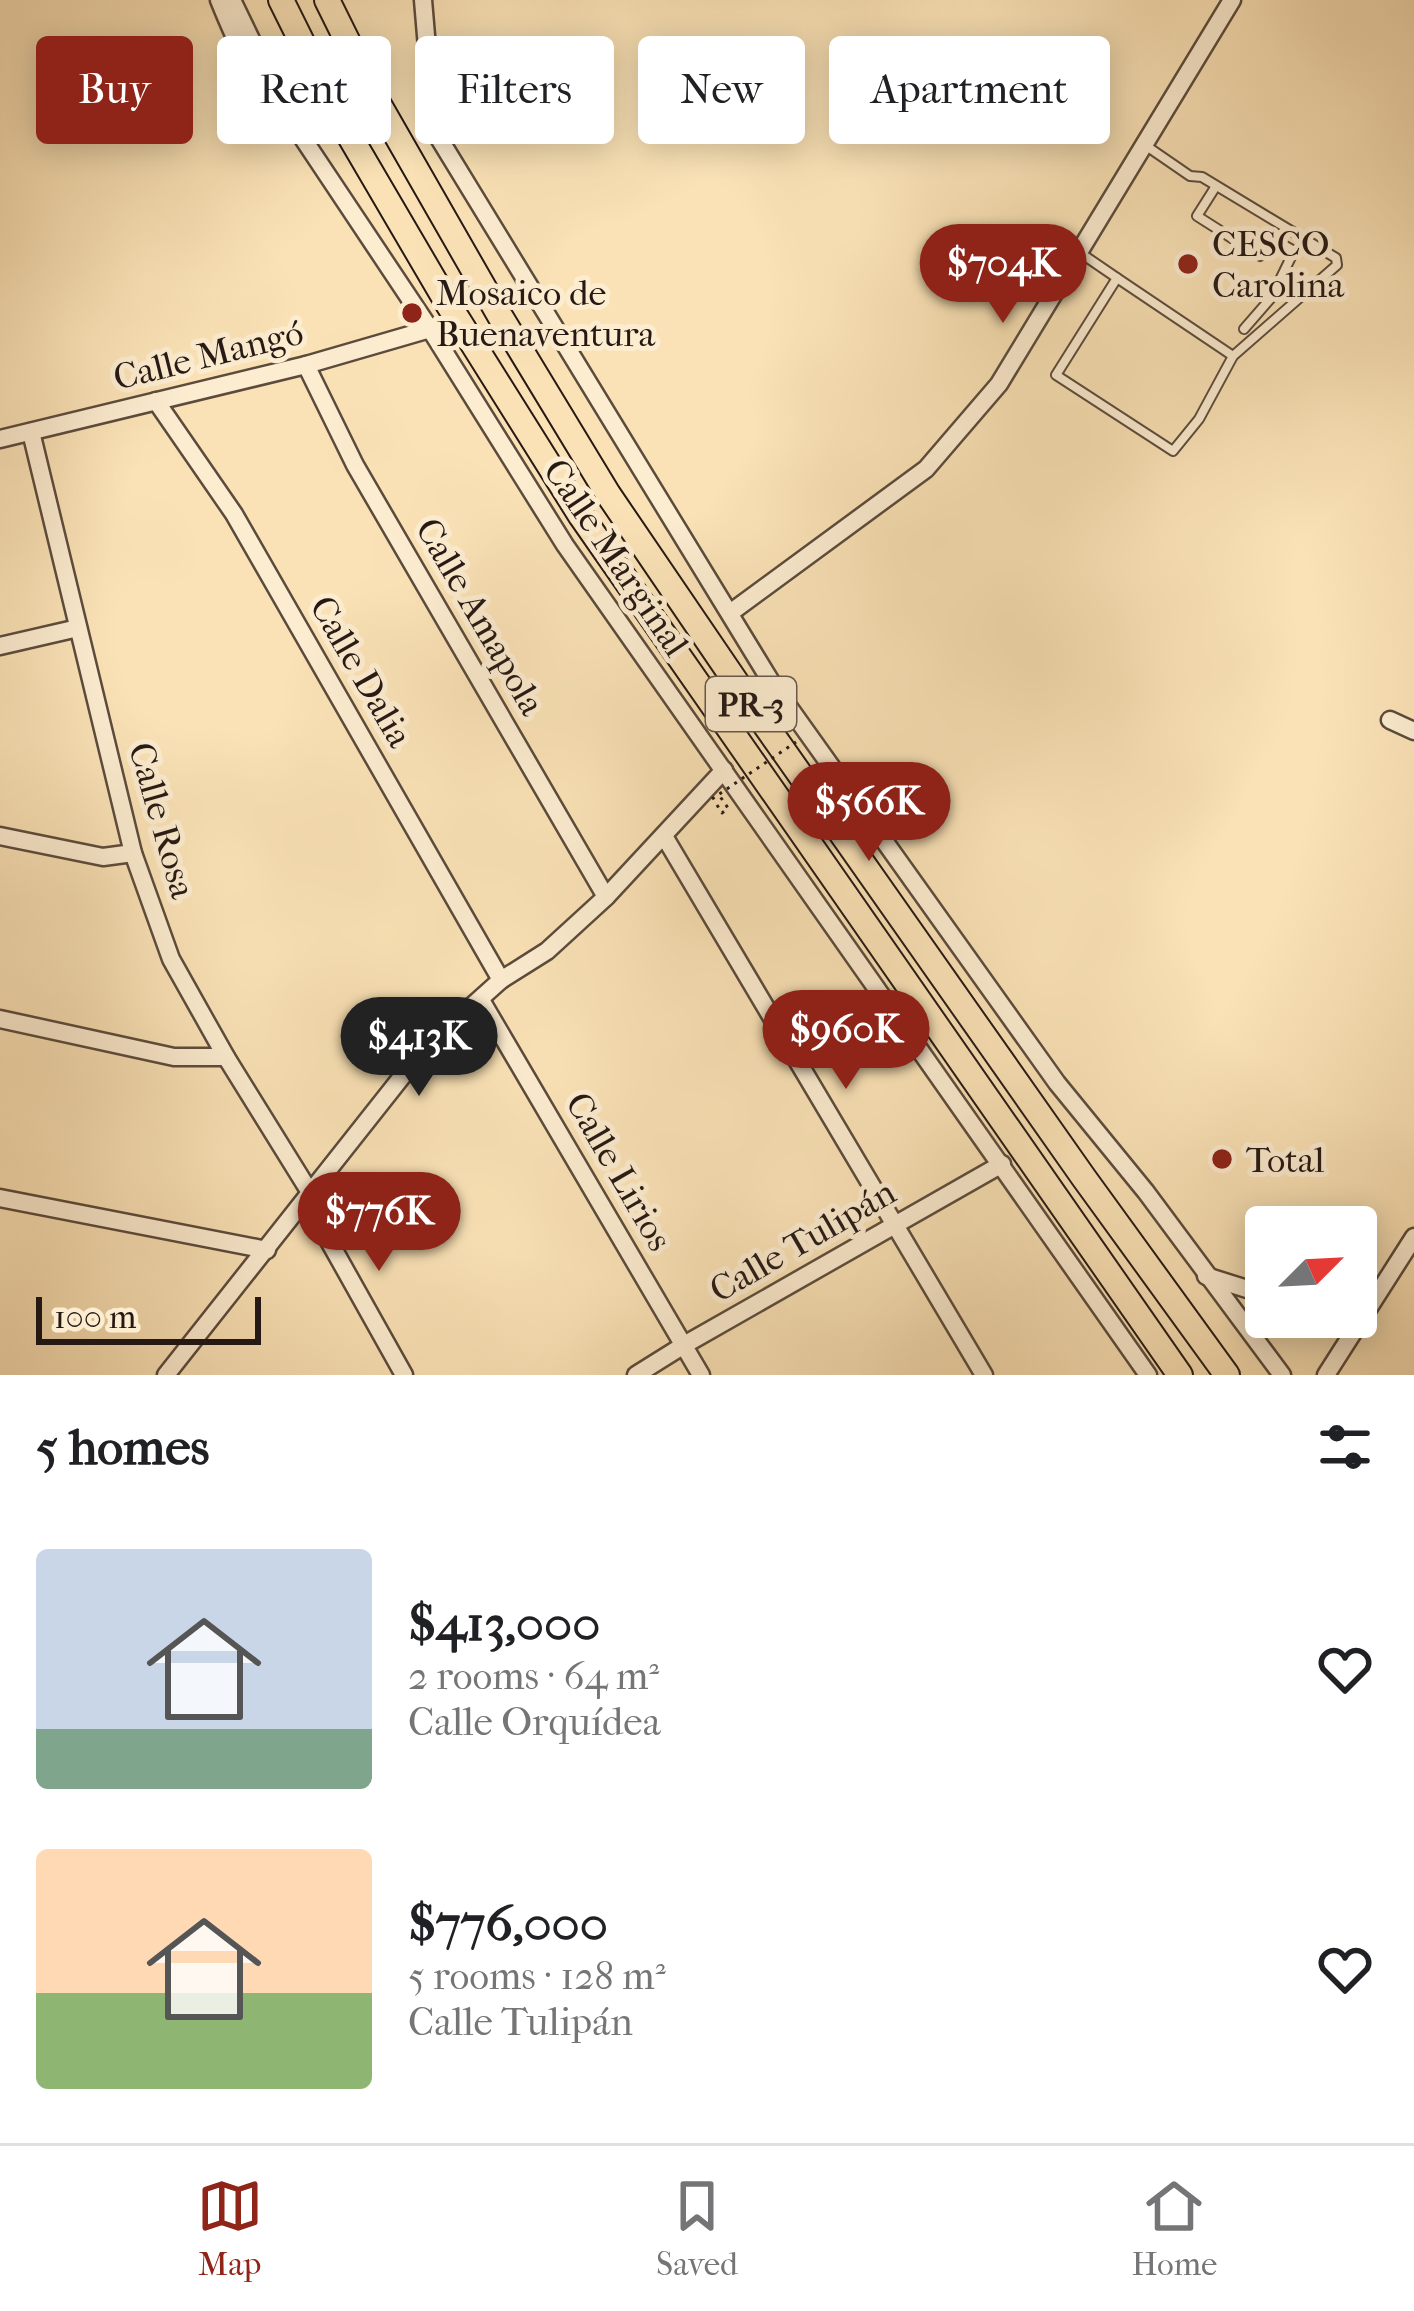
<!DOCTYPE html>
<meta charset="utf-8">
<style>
:root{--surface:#fff;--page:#f6f6f6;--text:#202124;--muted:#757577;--line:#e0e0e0;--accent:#8f2418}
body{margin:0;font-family:"IM FELL French Canon",serif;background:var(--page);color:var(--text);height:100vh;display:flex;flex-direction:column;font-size:45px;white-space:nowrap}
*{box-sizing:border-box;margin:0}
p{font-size:39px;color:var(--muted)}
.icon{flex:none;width:66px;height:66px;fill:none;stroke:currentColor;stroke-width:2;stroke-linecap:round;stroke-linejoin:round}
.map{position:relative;height:1375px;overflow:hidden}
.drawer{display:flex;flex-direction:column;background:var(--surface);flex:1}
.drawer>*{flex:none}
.guide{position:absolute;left:36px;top:36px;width:1344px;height:108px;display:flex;gap:24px}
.needle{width:78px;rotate:66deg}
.controls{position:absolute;left:1245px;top:1206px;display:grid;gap:24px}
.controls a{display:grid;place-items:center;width:132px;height:132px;border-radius:12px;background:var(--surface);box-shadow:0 6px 30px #0003;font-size:60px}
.scale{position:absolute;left:36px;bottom:30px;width:225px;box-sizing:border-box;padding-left:12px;border:6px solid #261914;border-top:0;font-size:33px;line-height:42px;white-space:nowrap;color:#261914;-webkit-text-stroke:9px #fcecd0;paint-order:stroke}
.price{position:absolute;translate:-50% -102px;padding:0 27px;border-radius:42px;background:var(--accent);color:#fff;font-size:39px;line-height:78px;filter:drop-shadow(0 3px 6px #0008)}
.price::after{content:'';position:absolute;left:50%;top:72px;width:36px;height:27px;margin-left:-18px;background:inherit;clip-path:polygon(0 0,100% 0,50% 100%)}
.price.current{background:#222;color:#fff}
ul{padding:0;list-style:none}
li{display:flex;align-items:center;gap:36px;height:300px;padding:0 36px}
li span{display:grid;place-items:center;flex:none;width:336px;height:240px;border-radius:12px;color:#555}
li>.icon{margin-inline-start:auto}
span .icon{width:144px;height:144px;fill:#fffc;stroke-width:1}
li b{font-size:51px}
h2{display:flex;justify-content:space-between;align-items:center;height:144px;padding:0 36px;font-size:51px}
.tag{padding:0 42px;border-radius:12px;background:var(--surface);box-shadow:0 6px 30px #0003;font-size:42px;line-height:108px}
.tag.current{background:var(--accent);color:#fff}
.tab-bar{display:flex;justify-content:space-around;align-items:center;height:168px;border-top:3px solid var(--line);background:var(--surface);font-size:33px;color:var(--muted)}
.tab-bar a{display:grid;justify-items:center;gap:6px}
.tab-bar .current{color:var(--accent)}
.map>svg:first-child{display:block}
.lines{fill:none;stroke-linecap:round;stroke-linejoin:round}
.lane-casing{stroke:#5b4b3c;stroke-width:12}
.street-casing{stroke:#5b4b3c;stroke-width:21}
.primary-casing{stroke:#261914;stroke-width:28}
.path{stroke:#261914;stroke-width:3;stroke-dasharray:3 6;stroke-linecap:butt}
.lane{stroke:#fcecd0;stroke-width:8}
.street{stroke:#fcecd0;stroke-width:16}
.primary{stroke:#fae2b6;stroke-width:24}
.path-bridge{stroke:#261914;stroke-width:3;stroke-dasharray:3 6;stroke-linecap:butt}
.poi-dot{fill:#8f2418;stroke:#fcecd0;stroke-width:4.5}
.labels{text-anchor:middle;stroke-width:10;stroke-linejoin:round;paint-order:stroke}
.shield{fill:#fcecd0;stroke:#66584c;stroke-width:3}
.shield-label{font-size:33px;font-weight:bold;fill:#261914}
.poi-label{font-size:36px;fill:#261914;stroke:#fcecd0;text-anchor:start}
.street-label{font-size:36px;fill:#261914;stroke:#fcecd0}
</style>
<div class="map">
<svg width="1414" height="1375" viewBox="0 0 1414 1375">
<rect width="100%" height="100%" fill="#fae2b6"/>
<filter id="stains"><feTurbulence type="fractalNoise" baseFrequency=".00167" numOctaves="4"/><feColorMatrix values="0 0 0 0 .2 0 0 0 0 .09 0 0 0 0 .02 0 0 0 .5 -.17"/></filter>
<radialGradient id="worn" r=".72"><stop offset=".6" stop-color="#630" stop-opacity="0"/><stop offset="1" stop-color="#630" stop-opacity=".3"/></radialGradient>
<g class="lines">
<g class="lane-casing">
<g id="lane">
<path d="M1216 186 1197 216 1260 256 1275 240 1294 251 1271 298 1244 329"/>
<path d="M1079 252 1117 278 1056 375 1173 451 1199 419 1233 356 1337 265 1336 258 1202 177 1190 176 1145 145"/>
<path d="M1117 278 1233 356"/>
</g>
</g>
<g class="street-casing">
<g id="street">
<path d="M219 0C236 42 255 86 288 116L430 329 565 545 1148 1375"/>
<path d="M232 0 272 83"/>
<path d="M423 0 434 130 773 685 1057 1083 1146 1192 1282 1375"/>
<path d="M306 365 355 465 606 897"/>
<path d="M156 401 234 514 501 980"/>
<path d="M31 432 133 853 171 959 226 1057 311 1194"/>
<path d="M0 439 306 365 430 329"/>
<path d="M730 613 926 469 999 384 1232 0"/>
<path d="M0 646 78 628"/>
<path d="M1390 720 1414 731"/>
<path d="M0 836 103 857 133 853"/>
<path d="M664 836 984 1375"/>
<path d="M481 1000 701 1375"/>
<path d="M0 1019 174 1057H226"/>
<path d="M0 1198 267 1250"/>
<path d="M306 1200 404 1375"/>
<path d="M1206 1276 1266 1295"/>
<path d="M166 1375 423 1050 501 980 547 951 606 897 724 770"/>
<path d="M636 1375 684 1345 1002 1164"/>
<path d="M1326 1375 1414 1237"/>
</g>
</g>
<g class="primary-casing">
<g id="primary">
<path d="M281 0 342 123 448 304 581 516 1180 1375"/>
<path d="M327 0 378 103 500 316 608 494 766 726 1084 1178 1227 1375"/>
</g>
</g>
<path class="path" d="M717 805 722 813 728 808 719 795"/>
<use href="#lane" class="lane"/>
<use href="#street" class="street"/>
<use href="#primary" class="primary"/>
<path class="path-bridge" d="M712 799 796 742"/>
</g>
<g class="poi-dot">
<circle cx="1188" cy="264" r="12"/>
<circle cx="412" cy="313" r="12"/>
<circle cx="1222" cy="1159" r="12"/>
</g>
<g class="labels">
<rect class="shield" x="706" y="677" width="90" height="54" rx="9"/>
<g class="shield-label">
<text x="751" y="716">PR-3</text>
</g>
<g class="poi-label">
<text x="1212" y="256">CESCO<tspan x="1212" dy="41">Carolina</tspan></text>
<text x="436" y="305">Mosaico de<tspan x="436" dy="41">Buenaventura</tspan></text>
<text x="1246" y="1172">Total</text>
</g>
<g class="street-label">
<text transform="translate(208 354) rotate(-14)" y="13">Calle Mangó</text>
<text transform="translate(617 557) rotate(56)" y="13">Calle Marginal</text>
<text transform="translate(481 616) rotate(60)" y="13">Calle Amapola</text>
<text transform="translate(362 671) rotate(60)" y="13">Calle Dalia</text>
<text transform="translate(163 820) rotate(74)" y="13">Calle Rosa</text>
<text transform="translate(620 1171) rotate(60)" y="13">Calle Lirios</text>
<text transform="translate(802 1240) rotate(-30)" y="13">Calle Tulipán</text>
</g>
</g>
<rect width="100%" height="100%" filter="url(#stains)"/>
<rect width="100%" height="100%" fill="url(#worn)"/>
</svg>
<div class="controls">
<a><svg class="needle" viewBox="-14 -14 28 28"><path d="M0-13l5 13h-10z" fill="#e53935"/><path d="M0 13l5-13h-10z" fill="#757577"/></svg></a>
</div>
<div class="scale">100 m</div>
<b class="price" style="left:1003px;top:326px">$704K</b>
<b class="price" style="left:869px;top:864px">$566K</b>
<b class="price" style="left:846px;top:1092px">$960K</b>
<b class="price current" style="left:419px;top:1099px">$413K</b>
<b class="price" style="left:379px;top:1274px">$776K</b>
<div class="guide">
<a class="tag current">Buy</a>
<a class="tag">Rent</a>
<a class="tag">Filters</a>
<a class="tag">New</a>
<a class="tag">Apartment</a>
</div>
</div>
<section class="drawer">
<h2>5 homes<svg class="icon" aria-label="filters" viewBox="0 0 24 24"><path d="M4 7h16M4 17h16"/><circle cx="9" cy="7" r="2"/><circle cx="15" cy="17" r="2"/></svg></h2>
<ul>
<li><span style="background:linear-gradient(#c9d6e8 75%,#7fa58c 0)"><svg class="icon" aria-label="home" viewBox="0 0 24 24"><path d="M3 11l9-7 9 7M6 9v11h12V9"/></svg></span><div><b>$413,000</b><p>2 rooms · 64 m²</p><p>Calle Orquídea</p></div><svg class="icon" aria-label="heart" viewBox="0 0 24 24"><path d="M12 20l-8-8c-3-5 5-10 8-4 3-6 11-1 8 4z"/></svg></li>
<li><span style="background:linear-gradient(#ffd9b3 60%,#8fb573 0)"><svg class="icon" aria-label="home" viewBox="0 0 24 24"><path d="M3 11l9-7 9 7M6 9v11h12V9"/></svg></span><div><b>$776,000</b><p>5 rooms · 128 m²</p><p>Calle Tulipán</p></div><svg class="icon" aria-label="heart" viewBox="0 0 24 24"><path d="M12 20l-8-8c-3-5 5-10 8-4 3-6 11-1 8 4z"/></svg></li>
</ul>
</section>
<nav class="tab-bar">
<a class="current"><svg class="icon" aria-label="map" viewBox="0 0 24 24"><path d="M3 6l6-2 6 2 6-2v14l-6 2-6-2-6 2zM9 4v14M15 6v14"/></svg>Map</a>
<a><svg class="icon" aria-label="saved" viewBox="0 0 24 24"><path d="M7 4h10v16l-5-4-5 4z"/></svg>Saved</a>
<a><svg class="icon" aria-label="home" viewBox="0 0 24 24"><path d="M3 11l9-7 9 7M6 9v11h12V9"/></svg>Home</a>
</nav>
